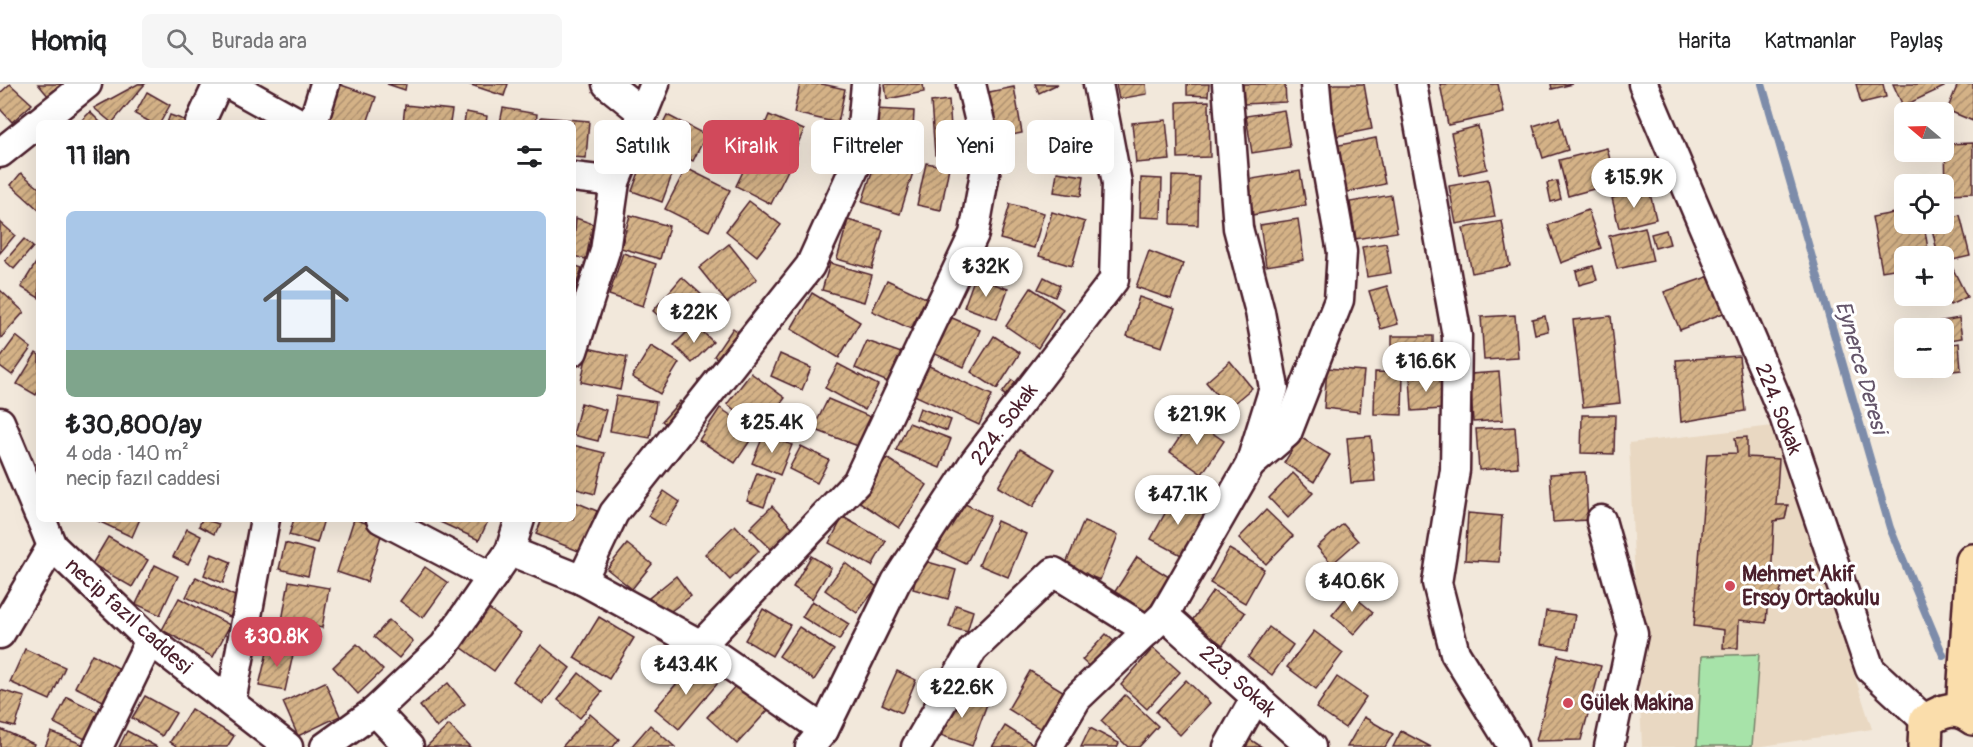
<!DOCTYPE html>
<html lang="tr">
<meta charset="utf-8">
<style>
:root{--surface:#fff;--page:#f6f6f6;--text:#202124;--muted:#757577;--line:#e0e0e0;--accent:#d1495b}
body{margin:0;font-family:Pangolin,sans-serif;background:var(--page);color:var(--text);height:100vh;display:flex;flex-direction:column;font-size:22px;white-space:nowrap}
*{box-sizing:border-box;margin:0}
p{font-size:20px;color:var(--muted)}
.icon{flex:none;width:33px;height:33px;fill:none;stroke:currentColor;stroke-width:2;stroke-linecap:round;stroke-linejoin:round}
.map{position:relative;flex:1;overflow:hidden}
.drawer{position:absolute;left:36px;top:36px;width:540px;height:402px;display:flex;flex-direction:column;background:var(--surface);border-radius:9px;box-shadow:0 6px 24px #0002}
.drawer>*{flex:none}
.top-card{position:absolute;left:594px;top:36px;width:570px;height:54px;display:flex;gap:12px}
.needle{width:39px;rotate:289deg}
.buttons{position:absolute;left:1894px;top:18px;display:grid;gap:12px}
.buttons a{display:grid;place-items:center;width:60px;height:60px;border-radius:9px;background:var(--surface);box-shadow:0 6px 24px #0002;font-size:30px}
.price{position:absolute;translate:-50% -51px;padding:0 14px;border-radius:21px;background:#fff;color:#222;font-size:20px;line-height:39px;filter:drop-shadow(0 2px 3px #0008)}
.price::after{content:'';position:absolute;left:50%;top:36px;width:18px;height:14px;margin-left:-9px;background:inherit;clip-path:polygon(0 0,100% 0,50% 100%)}
.price.current{background:var(--accent);color:#fff}
ul{padding:0;list-style:none}
li{display:grid;align-content:center;gap:12px;height:318px;padding:0 30px}
li+li{border-top:2px solid var(--line)}
li span{display:grid;place-items:center;height:186px;border-radius:9px;color:#555}
li>.icon{margin-inline-start:auto}
span .icon{width:108px;height:108px;fill:#fffc;stroke-width:1}
li b{font-size:26px}
h2{display:flex;justify-content:space-between;align-items:center;height:72px;padding:0 30px;font-size:26px}
.pill{padding:0 21px;border-radius:9px;background:var(--surface);box-shadow:0 6px 24px #0002;font-size:21px;line-height:54px}
.pill.current{background:var(--accent);color:#fff}
header{display:flex;align-items:center;gap:36px;box-sizing:border-box;height:84px;padding:0 30px;background:var(--surface);border-bottom:2px solid var(--line)}
header strong{font-size:28px}
nav{display:flex;gap:33px;margin-inline-start:auto;font-size:21px}
.search{width:420px;height:54px;background:var(--page);display:flex;align-items:center;gap:15px;box-sizing:border-box;padding:0 21px;border-radius:9px;color:var(--muted);font-size:22px}
.map>svg:first-child{display:block}
.built{fill:#e9d8c2}
.grass{fill:#a7e3a9;stroke:#78816a;stroke-width:1.5}
.lines{fill:none;stroke-linecap:round;stroke-linejoin:round}
.stream{stroke:#7d8caa;stroke-width:8}
.building{fill:url(#building-hatch);stroke:#4a1f2b;stroke-width:1.5}
.minor-casing{stroke:#4a1f2b;stroke-width:33}
.major-casing{stroke:#4a1f2b;stroke-width:38}
.minor{stroke:#fff;stroke-width:28}
.major{stroke:#faddab;stroke-width:33}
.poi-dot{fill:#d1495b;stroke:#fff;stroke-width:2}
.labels{text-anchor:middle;stroke-width:6;stroke-linejoin:round;paint-order:stroke}
.street-label{font-size:21px;fill:#4a1f2b;stroke:#fff}
.poi-label{font-size:21px;font-weight:bold;fill:#4a1f2b;stroke:#fff;text-anchor:start}
.water-label{font-size:22px;font-style:italic;fill:#64556a;stroke:#fff}
</style>
<header>
<strong>Homiq</strong>
<div class="search"><svg class="icon" aria-label="search" viewBox="0 0 24 24"><circle cx="10" cy="10" r="6"/><path d="M15 15l6 6"/></svg>Burada ara</div>
<nav><a>Harita</a><a>Katmanlar</a><a>Paylaş</a></nav>
</header>
<div class="map">
<svg width="1973" height="663" viewBox="0 0 1973 663">
<defs>
<pattern id="building-hatch" width="6" height="6" patternUnits="userSpaceOnUse" patternTransform="scale(1.5)"><rect width="6" height="6" fill="#d4b287"/><path d="M-1 1l2-2M0 6l6-6M5 7l2-2" fill="none" stroke="#ae906f"/></pattern>
</defs>
<rect width="100%" height="100%" fill="#f2e8db"/>
<filter id="ink" filterUnits="userSpaceOnUse"><feTurbulence type="fractalNoise" baseFrequency=".0167" numOctaves="2"/><feDisplacementMap in="SourceGraphic" scale="12" xChannelSelector="R" yChannelSelector="G"/><feConvolveMatrix kernelMatrix="1 2 1 2 8 2 1 2 1" color-interpolation-filters="sRGB"/></filter>
<g filter="url(#ink)">
<path class="built" d="M1773 342 1872 645 1757 663H1642L1629 359Z"/>
<path class="grass" d="M1759 570 1752 662H1697L1702 572Z"/>
<g class="lines">
<path class="stream" d="M1762 0 1890 444 1943 571"/>
</g>
<g class="building">
<path d="M10 0 32 20 12 38 0 25V9Z"/>
<path d="M38 0H76L54 19Z"/>
<path d="M138 0H145L112 39 94 24Z"/>
<path d="M387 0H406L405 6Z"/>
<path d="M468 0H508L504 12Z"/>
<path d="M800 0H822L845 5 838 39 794 29Z"/>
<path d="M885 0H923L924 8 887 15Z"/>
<path d="M1035 0H1058L1039 9Z"/>
<path d="M1116 0H1146L1147 10 1119 15Z"/>
<path d="M1187 0H1209L1208 12 1187 11Z"/>
<path d="M1243 0H1285L1286 18 1244 20Z"/>
<path d="M1336 0H1364L1372 45 1337 52 1328 1Z"/>
<path d="M1440 0H1498L1504 29 1448 41Z"/>
<path d="M1551 0H1573L1552 5Z"/>
<path d="M1856 0H1883L1886 13 1861 19Z"/>
<path d="M1893 0H1942L1944 3 1903 22Z"/>
<path d="M1958 0H1973V37L1947 26Z"/>
<path d="M341 1 376 13 367 39H328Z"/>
<path d="M1014 3 1022 49 987 56 979 10Z"/>
<path d="M147 8 170 21 160 39H152L135 30Z"/>
<path d="M949 16 953 70 935 71 931 18Z"/>
<path d="M1209 17 1210 73 1178 74 1177 18Z"/>
<path d="M405 21 452 26 450 39H403Z"/>
<path d="M503 24 537 30 536 39H500Z"/>
<path d="M875 25 914 27 912 67 873 65Z"/>
<path d="M1284 26 1290 63 1252 69 1246 32Z"/>
<path d="M90 28 101 39H79Z"/>
<path d="M466 28 487 32 486 39H464Z"/>
<path d="M170 31 187 37 186 39H167Z"/>
<path d="M667 31 706 51 693 77 654 57Z"/>
<path d="M769 31 804 46 790 77 756 62Z"/>
<path d="M541 33 589 37 586 74 573 73V39H540Z"/>
<path d="M1559 34 1568 66 1543 74 1533 42Z"/>
<path d="M1166 36 1170 76 1136 79 1132 39Z"/>
<path d="M1478 42 1487 85 1460 91 1451 49Z"/>
<path d="M1078 52 1082 80 1052 84 1048 57Z"/>
<path d="M1376 54 1385 100 1343 109 1334 62Z"/>
<path d="M1973 59V109L1946 110 1945 60Z"/>
<path d="M1607 64 1616 99 1568 112 1559 76Z"/>
<path d="M752 69 788 86 771 120 736 102Z"/>
<path d="M878 70 915 82 900 130 862 118Z"/>
<path d="M926 79 949 83 941 126 917 121Z"/>
<path d="M642 80 672 91 662 118 632 107Z"/>
<path d="M686 84 730 106 709 147 665 125Z"/>
<path d="M1300 87 1306 121 1252 131 1246 96Z"/>
<path d="M1057 88 1084 92 1081 112 1054 108Z"/>
<path d="M21 89 39 104V126L11 101Z"/>
<path d="M1172 92 1199 93 1198 141 1171 140Z"/>
<path d="M1141 94 1162 95 1161 134 1140 133Z"/>
<path d="M1488 95 1495 133 1456 140 1449 102Z"/>
<path d="M1557 97 1561 115 1551 118 1547 99Z"/>
<path d="M1649 105 1656 135 1619 144 1612 114Z"/>
<path d="M1391 111 1397 148 1356 155 1350 118Z"/>
<path d="M749 117 781 141 757 172 726 147Z"/>
<path d="M1010 120 1044 129 1034 164 1000 155Z"/>
<path d="M1588 126 1601 164 1561 179 1548 141Z"/>
<path d="M1905 127V140H1924L1929 172H1905V183L1882 187 1872 133Z"/>
<path d="M1052 128 1085 138 1072 182 1039 172Z"/>
<path d="M630 131 669 142 660 175 621 164Z"/>
<path d="M1960 131 1970 172 1944 178V172H1938L1931 140H1944V134Z"/>
<path d="M576 134 593 140 586 175 573 172Z"/>
<path d="M1298 135 1304 176 1266 182 1260 141Z"/>
<path d="M848 136 883 146 872 185 837 175Z"/>
<path d="M1502 137 1510 182 1472 189 1463 144Z"/>
<path d="M0 138 15 151 0 169Z"/>
<path d="M1645 143 1653 177 1617 185 1609 152Z"/>
<path d="M1666 146 1670 160 1655 164 1651 150Z"/>
<path d="M24 155 33 163 14 185 5 177Z"/>
<path d="M1386 159 1391 189 1367 193 1362 163Z"/>
<path d="M729 160 757 195 727 219 699 184Z"/>
<path d="M1149 167 1183 180 1171 215 1136 203Z"/>
<path d="M623 169 656 180 643 222 609 211Z"/>
<path d="M39 174V214L21 203Z"/>
<path d="M981 175 993 181 987 192 975 186Z"/>
<path d="M830 179 872 191 864 218 822 206Z"/>
<path d="M573 181 582 184 573 211Z"/>
<path d="M1593 182 1597 196 1579 201 1576 187Z"/>
<path d="M1953 185 1967 213 1950 221 1944 210V189Z"/>
<path d="M1713 191 1726 228 1680 246 1664 208Z"/>
<path d="M682 193 703 212 674 245 653 227Z"/>
<path d="M975 193 1008 205 997 235 964 223Z"/>
<path d="M1044 193 1060 201 1055 213 1038 205Z"/>
<path d="M887 196 926 214 911 245 872 227Z"/>
<path d="M1387 202 1398 240 1381 245 1369 207Z"/>
<path d="M1031 204 1063 225 1038 264 1006 242Z"/>
<path d="M0 206 24 228 1 254 0 252Z"/>
<path d="M812 209 860 238 839 274 791 245Z"/>
<path d="M1139 213 1175 225 1162 263 1127 252Z"/>
<path d="M1515 231 1518 274 1484 276 1481 233Z"/>
<path d="M1545 232 1548 247 1535 250 1532 235Z"/>
<path d="M1611 232 1620 319 1583 323 1573 236Z"/>
<path d="M950 233 980 246 964 283 933 269Z"/>
<path d="M1959 234 1962 254 1944 257V244H1931L1930 239Z"/>
<path d="M695 240 713 258 692 279 674 261Z"/>
<path d="M733 244 747 254 728 282 714 272Z"/>
<path d="M16 252 31 264 12 291 0 282V274Z"/>
<path d="M994 252 1020 269 997 305 971 288Z"/>
<rect x="1392" y="252" width="41" height="31"/>
<path d="M867 257 907 271 895 301 855 284Z"/>
<path d="M1959 259 1961 286 1927 290 1926 284H1944V261Z"/>
<path d="M651 262 679 279 660 310 632 293Z"/>
<path d="M588 264 627 273 620 306 581 298Z"/>
<path d="M36 269 39 271V305L36 311 17 300Z"/>
<path d="M780 270 811 284 802 306 771 292Z"/>
<path d="M1739 272 1745 327 1681 338 1676 276Z"/>
<path d="M1230 277 1252 304 1228 324 1206 298Z"/>
<path d="M838 280 878 301 865 326 825 304Z"/>
<path d="M927 281 992 311 979 341 914 311Z"/>
<path d="M1327 284 1364 287 1360 328 1324 324Z"/>
<path d="M1375 288 1403 289 1402 331 1374 330Z"/>
<path d="M1499 288 1503 336 1473 338 1470 290Z"/>
<path d="M751 289 785 314 761 346 727 320Z"/>
<path d="M1440 291 1442 325 1412 327 1410 293Z"/>
<path d="M1012 296 1020 302 1010 315 1002 309Z"/>
<path d="M616 312 656 318 650 354 610 347Z"/>
<path d="M828 315 873 334 858 362 813 345Z"/>
<path d="M680 317 690 326 673 346 662 337Z"/>
<path d="M581 319 606 326 598 357 573 351Z"/>
<path d="M720 324 756 348 735 379 699 356Z"/>
<path d="M920 324 951 336 947 347 916 335Z"/>
<path d="M1582 331H1615L1614 370 1581 369Z"/>
<path d="M1192 335 1224 357 1202 390 1170 368Z"/>
<path d="M909 339 951 355 940 384 896 366Z"/>
<path d="M1515 343 1518 383 1479 386 1476 345Z"/>
<path d="M764 350 792 361 780 391 752 379Z"/>
<path d="M1371 352 1375 397 1351 399 1347 354Z"/>
<path d="M1300 353 1330 371 1314 398 1284 379Z"/>
<path d="M1747 353V373L1779 375 1776 421H1788L1785 435 1774 437 1771 500 1782 502 1778 515 1768 513 1766 539 1739 536 1738 564H1723L1724 546 1694 542 1707 370 1737 369 1735 354Z"/>
<path d="M573 361 605 369 595 410 573 404Z"/>
<path d="M801 362 829 376 817 399 789 385Z"/>
<path d="M1020 365 1055 385 1033 423 998 403Z"/>
<path d="M887 374 927 401 899 444 858 417Z"/>
<path d="M1585 388 1588 436 1553 438 1550 390Z"/>
<path d="M757 389 774 395 764 423 747 417Z"/>
<path d="M1293 389 1313 409 1288 434 1269 414Z"/>
<path d="M664 407 680 418 664 442 648 432Z"/>
<path d="M1174 413 1206 430 1183 472 1151 455Z"/>
<path d="M573 417 597 427 581 468 536 450 542 435H573Z"/>
<path d="M961 418 990 432 966 480 937 466Z"/>
<path d="M772 422 793 444 771 465 750 444Z"/>
<path d="M1266 426 1293 452 1266 480 1239 454Z"/>
<path d="M1468 429 1502 432 1499 478 1465 476Z"/>
<path d="M843 433 886 457 872 482 829 459Z"/>
<path d="M94 435H140L132 453Z"/>
<path d="M202 435 219 440 214 450 199 442Z"/>
<path d="M294 435H324L317 459 289 451Z"/>
<path d="M354 435 383 445 367 498 337 488Z"/>
<path d="M441 435H489L479 456 440 438Z"/>
<path d="M997 437 1026 450 1008 493 979 481Z"/>
<path d="M1084 437 1118 451 1100 496 1065 482Z"/>
<path d="M1343 440 1358 457 1332 480 1317 463Z"/>
<path d="M735 441 759 467 730 496 705 470Z"/>
<path d="M187 445 201 452 188 480 173 473Z"/>
<path d="M108 453 148 476 132 503 92 480Z"/>
<path d="M285 459 314 467 308 492 279 485Z"/>
<path d="M627 460 652 480 632 505 607 485Z"/>
<path d="M1229 465 1264 485 1245 519 1210 499Z"/>
<path d="M212 470 231 478 223 499 204 491Z"/>
<path d="M811 472 831 484 812 515 793 503Z"/>
<path d="M1137 473 1169 493 1146 530 1114 509Z"/>
<path d="M921 476 956 486 948 515 913 505Z"/>
<path d="M845 479 877 503 857 529 825 506Z"/>
<path d="M155 481 178 492 160 531 136 520Z"/>
<path d="M425 483 448 499 423 534 400 517Z"/>
<path d="M676 492 691 512 663 533 649 514Z"/>
<path d="M196 493 239 514 230 533 186 513Z"/>
<path d="M289 497 329 504 322 544 282 537Z"/>
<path d="M1213 507 1245 529 1223 561 1191 538Z"/>
<path d="M1350 509 1373 528 1354 550 1332 531Z"/>
<path d="M179 514 230 541 213 573 162 546Z"/>
<path d="M812 517 849 540 839 556 802 533Z"/>
<path d="M956 521 973 527 967 548 949 543Z"/>
<path d="M489 525 521 549 494 587 461 563Z"/>
<path d="M763 525 790 541 772 572 745 556Z"/>
<path d="M1546 527 1575 531 1569 565 1541 560Z"/>
<path d="M599 533 634 554 609 595 574 574Z"/>
<path d="M389 536 413 557 399 574 374 553Z"/>
<path d="M799 543 834 566 814 596 779 572Z"/>
<path d="M1269 543 1293 561 1272 591 1248 573Z"/>
<path d="M1314 547 1343 569 1316 605 1287 583Z"/>
<path d="M1106 550 1118 561 1094 587 1082 576Z"/>
<path d="M269 560 294 566 285 607 259 602Z"/>
<path d="M357 560 383 586 358 610 333 583Z"/>
<path d="M541 561 570 584 543 620 513 597Z"/>
<path d="M1153 564 1180 588 1147 625 1121 601Z"/>
<path d="M25 565 65 583 50 616 10 598Z"/>
<path d="M92 570 122 586 105 618 75 603Z"/>
<path d="M1558 571 1601 582 1581 656 1536 657Z"/>
<path d="M693 580 717 600 679 645 655 625Z"/>
<path d="M897 587 916 596 902 629 882 620Z"/>
<path d="M1030 587 1066 609 1044 647 1008 625Z"/>
<path d="M579 589 602 608 580 634 558 616Z"/>
<path d="M1337 593 1366 613 1345 644 1316 624Z"/>
<path d="M1186 596 1210 619 1180 651 1156 628Z"/>
<path d="M325 598 340 632 298 652 283 618Z"/>
<path d="M739 598 769 625 737 660 707 633Z"/>
<path d="M448 599 465 620 437 644 420 622Z"/>
<path d="M0 606 25 613 15 643 0 639Z"/>
<path d="M952 608 987 620 972 662 938 650Z"/>
<path d="M1125 611 1158 642 1139 663H1128L1101 637Z"/>
<path d="M145 612 176 629 162 652 132 634Z"/>
<path d="M67 613 98 628 85 655 54 639Z"/>
<path d="M191 625 234 652 227 663H178L170 658Z"/>
<path d="M590 630 619 655 613 663H562Z"/>
<path d="M1364 633 1393 650 1385 663H1347Z"/>
<path d="M449 641 470 663H426Z"/>
<path d="M650 641 675 663H631Z"/>
<path d="M1005 642 1033 660 1032 663H992Z"/>
<path d="M1090 644 1119 659 1117 663H1081Z"/>
<path d="M0 645 34 660 33 663H0Z"/>
<path d="M127 647 157 663H119Z"/>
<path d="M1401 647 1431 663H1393Z"/>
<path d="M51 648 82 660 81 663H45Z"/>
<path d="M1248 654 1262 663H1242Z"/>
</g>
<g class="lines">
<g class="minor-casing">
<g id="minor">
<path d="M229 0 299 39"/>
<path d="M607 0 643 29"/>
<path d="M1412 0 1457 252 1455 386 1437 499 1455 569 1513 663"/>
<path d="M1643 0 1784 332 1870 585 1926 637"/>
<path d="M200 39 218 0"/>
<path d="M313 39 325 0"/>
<path d="M0 69 87 0"/>
<path d="M573 93 615 98"/>
<path d="M573 267 605 167 615 98 655 0"/>
<path d="M0 338 39 431"/>
<path d="M1250 381 1287 349 1339 216 1342 168 1318 34 1315 0"/>
<path d="M41 435 52 462 150 556 288 663"/>
<path d="M381 435 492 493"/>
<path d="M1601 436 1633 550 1609 663"/>
<path d="M510 467 582 496 701 561 824 646"/>
<path d="M582 496 614 429 810 182 859 74 866 0"/>
<path d="M1164 531 1311 663"/>
<path d="M0 550 52 462"/>
<path d="M701 561 857 398 974 150 988 72 971 0"/>
<path d="M231 618 265 435"/>
<path d="M375 627 409 663"/>
<path d="M98 663 150 556"/>
<path d="M325 663 375 627 444 562 510 467 520 435"/>
<path d="M810 663 824 646 896 498 975 377 1114 196 1117 99 1098 0"/>
<path d="M916 663 973 565 1054 488 1148 547"/>
<path d="M1048 663 1077 614 1164 531 1250 381 1274 304 1260 228 1238 144 1227 0"/>
<path d="M1228 663 1256 613"/>
</g>
</g>
<g class="major-casing">
<g id="major">
<path d="M1963 627 1973 477"/>
<path d="M1925 663 1926 637C1943 626 1956 621 1973 634"/>
</g>
</g>
<use href="#minor" class="minor"/>
<use href="#major" class="major"/>
</g>
</g>
<g class="poi-dot">
<circle cx="1730" cy="502" r="6"/>
<circle cx="1568" cy="619" r="6"/>
</g>
<g class="labels">
<g class="street-label">
<text transform="translate(1779 325) rotate(69)" y="7">224. Sokak</text>
<text transform="translate(1004 340) rotate(-53)" y="7">224. Sokak</text>
<text transform="translate(129 532) rotate(42)" y="7">necip fazıl caddesi</text>
<text transform="translate(1238 597) rotate(42)" y="7">223. Sokak</text>
</g>
<g class="poi-label">
<text x="1742" y="497">Mehmet Akif<tspan x="1742" dy="24">Ersoy Ortaokulu</tspan></text>
<text x="1580" y="626">Gülek Makina</text>
</g>
<g class="water-label">
<text transform="translate(1862 283) rotate(74)" y="8">Eynerce Deresi</text>
</g>
</g>
</svg>
<div class="buttons">
<a><svg class="needle" viewBox="-14 -14 28 28"><path d="M0-13l5 13h-10z" fill="#e53935"/><path d="M0 13l5-13h-10z" fill="#757577"/></svg></a>
<a><svg class="icon" aria-label="locate" viewBox="0 0 24 24"><circle cx="12" cy="12" r="6"/><path d="M12 2v4M12 18v4M2 12h4M18 12h4"/></svg></a>
<a>+</a>
<a>−</a>
</div>
<b class="price" style="left:1634px;top:125px">₺15.9K</b>
<b class="price" style="left:986px;top:214px">₺32K</b>
<b class="price" style="left:694px;top:260px">₺22K</b>
<b class="price" style="left:1426px;top:309px">₺16.6K</b>
<b class="price" style="left:1197px;top:362px">₺21.9K</b>
<b class="price" style="left:772px;top:370px">₺25.4K</b>
<b class="price" style="left:1178px;top:442px">₺47.1K</b>
<b class="price" style="left:1352px;top:529px">₺40.6K</b>
<b class="price current" style="left:277px;top:584px">₺30.8K</b>
<b class="price" style="left:686px;top:612px">₺43.4K</b>
<b class="price" style="left:962px;top:635px">₺22.6K</b>
<div class="top-card">
<a class="pill">Satılık</a>
<a class="pill current">Kiralık</a>
<a class="pill">Filtreler</a>
<a class="pill">Yeni</a>
<a class="pill">Daire</a>
</div>
<section class="drawer">
<h2>11 ilan<svg class="icon" aria-label="filters" viewBox="0 0 24 24"><path d="M4 7h16M4 17h16"/><circle cx="9" cy="7" r="2"/><circle cx="15" cy="17" r="2"/></svg></h2>
<ul>
<li><span style="background:linear-gradient(#a9c7e8 75%,#7fa58c 0)"><svg class="icon" aria-label="home" viewBox="0 0 24 24"><path d="M3 11l9-7 9 7M6 9v11h12V9"/></svg></span><div><b>₺30,800/ay</b><p>4 oda · 140 m²</p><p>necip fazıl caddesi</p></div></li>
</ul>
</section>
</div>
